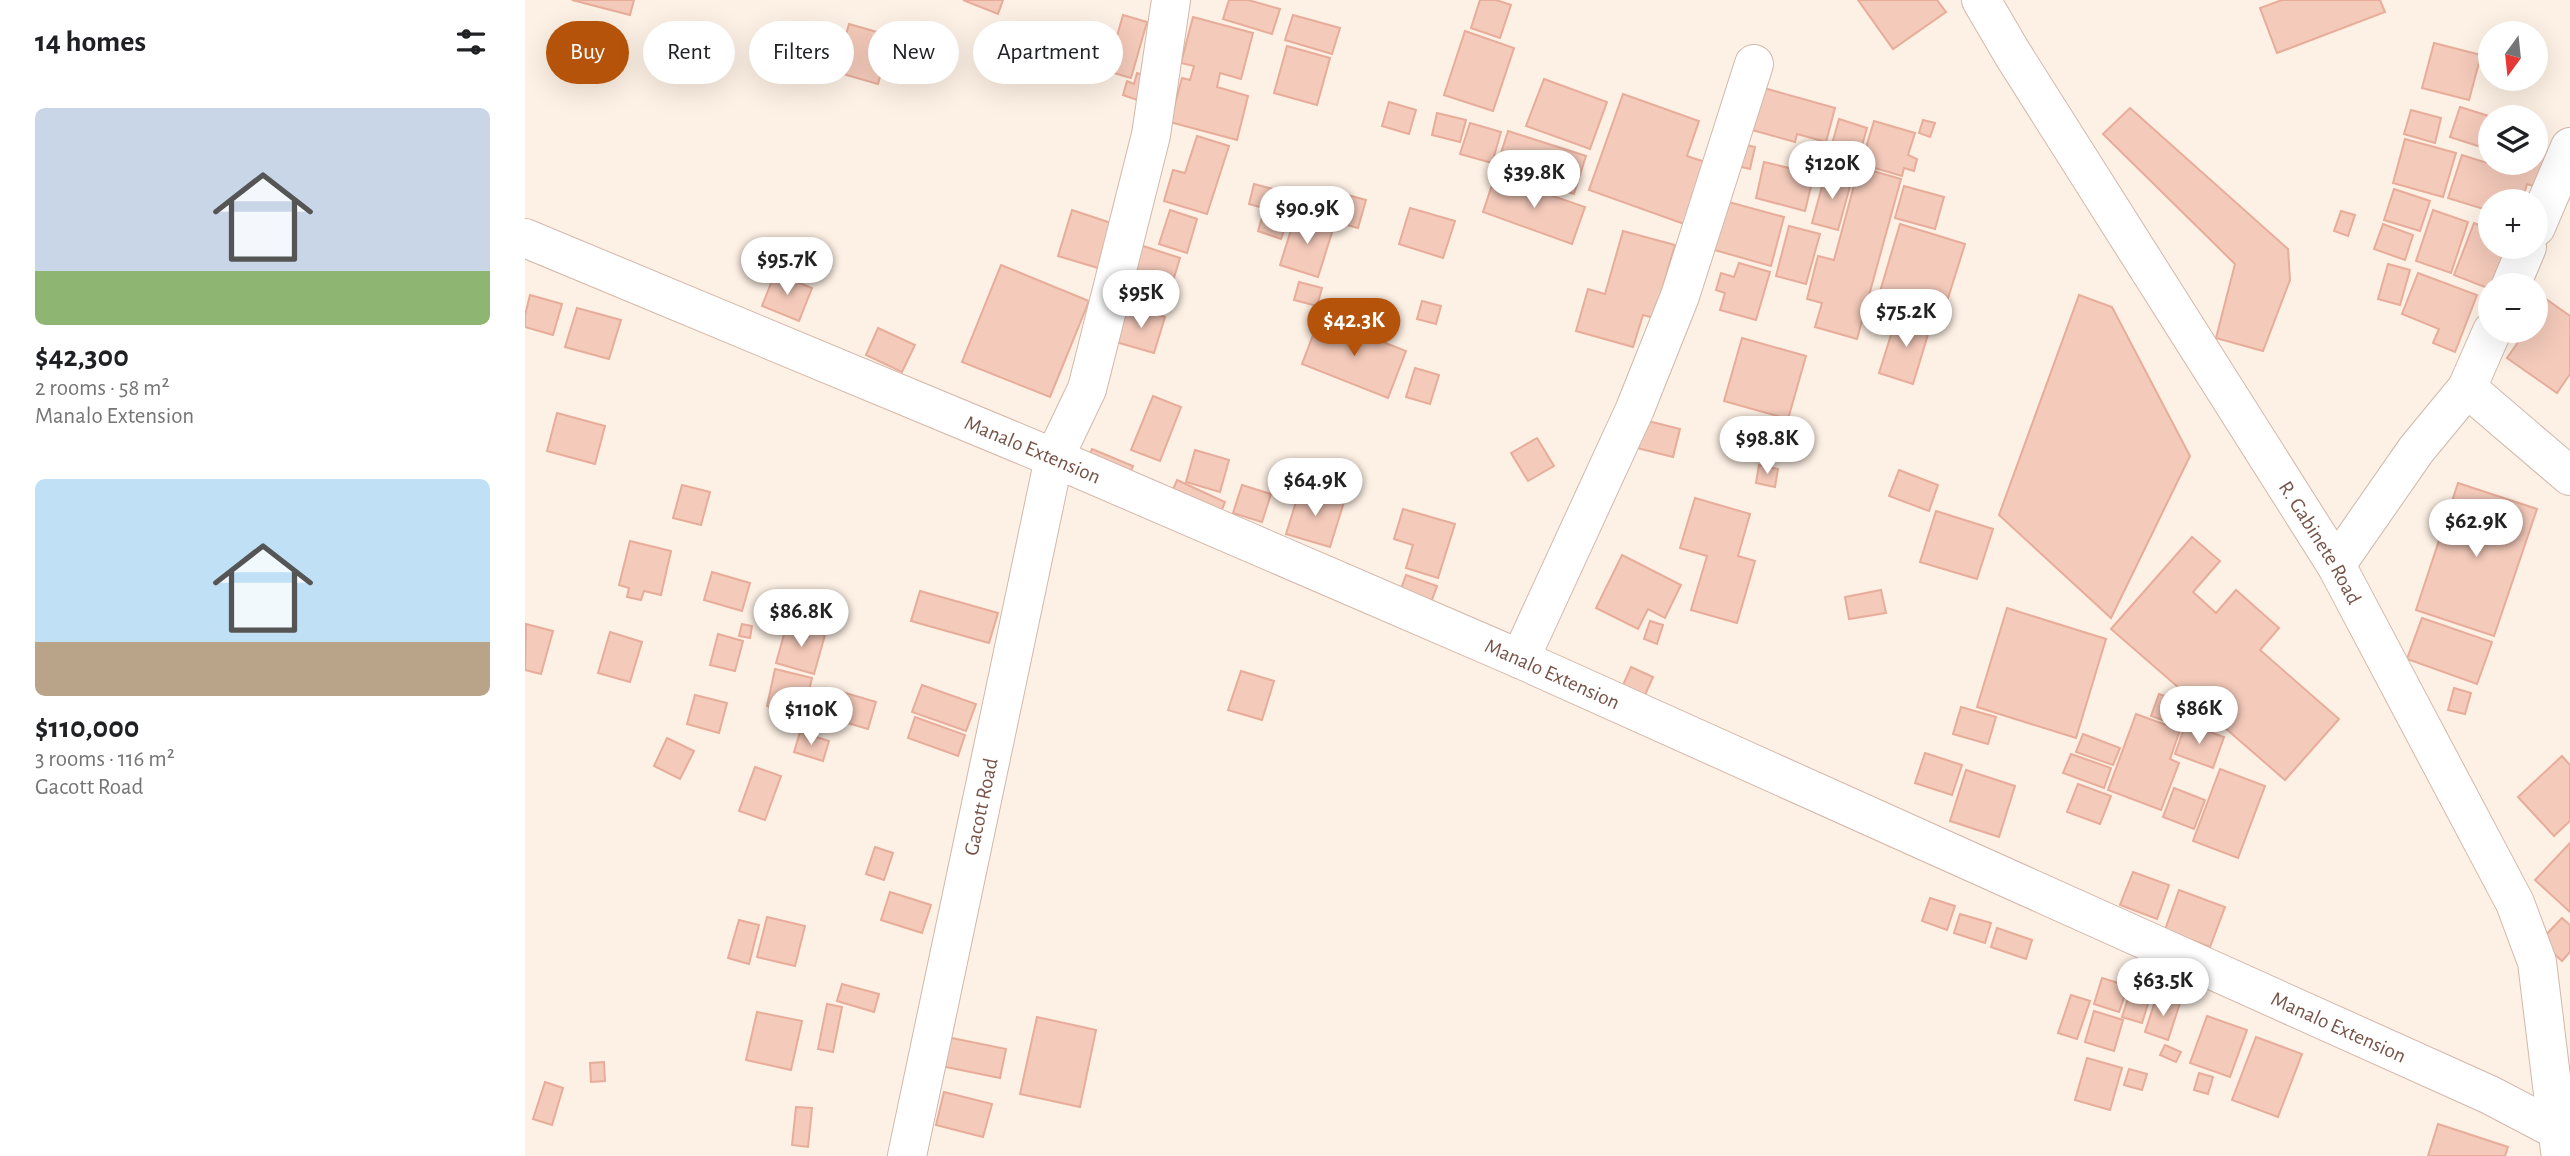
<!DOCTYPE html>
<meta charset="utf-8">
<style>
:root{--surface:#fff;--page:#f2f2f2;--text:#202124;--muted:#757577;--accent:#b45309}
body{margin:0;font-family:"Alegreya Sans",sans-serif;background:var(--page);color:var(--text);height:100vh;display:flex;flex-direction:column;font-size:26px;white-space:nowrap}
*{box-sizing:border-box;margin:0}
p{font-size:23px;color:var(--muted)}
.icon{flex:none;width:38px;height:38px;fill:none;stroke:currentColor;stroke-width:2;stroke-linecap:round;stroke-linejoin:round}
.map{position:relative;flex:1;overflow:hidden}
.details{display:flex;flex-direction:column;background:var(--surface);width:525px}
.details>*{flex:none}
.banner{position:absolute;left:21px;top:21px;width:665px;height:63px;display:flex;gap:14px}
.needle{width:46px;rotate:195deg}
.controls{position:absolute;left:1953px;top:21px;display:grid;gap:14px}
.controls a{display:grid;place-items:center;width:70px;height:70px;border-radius:50%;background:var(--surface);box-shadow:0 7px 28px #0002;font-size:35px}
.price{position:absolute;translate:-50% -60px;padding:0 16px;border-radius:24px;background:#fff;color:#222;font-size:23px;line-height:46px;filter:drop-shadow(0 2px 4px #0008)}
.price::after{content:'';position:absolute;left:50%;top:42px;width:21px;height:16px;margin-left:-10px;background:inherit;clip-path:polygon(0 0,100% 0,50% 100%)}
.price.selected{background:var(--accent);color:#fff}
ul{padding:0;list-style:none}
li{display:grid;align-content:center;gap:14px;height:371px;padding:0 35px}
li span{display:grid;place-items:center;height:217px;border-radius:10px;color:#555}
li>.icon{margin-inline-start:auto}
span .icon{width:126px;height:126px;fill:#fffc;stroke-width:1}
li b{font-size:30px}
h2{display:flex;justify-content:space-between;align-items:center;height:84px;padding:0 35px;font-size:30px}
.tag{padding:0 24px;border-radius:32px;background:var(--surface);box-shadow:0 7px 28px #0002;font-size:24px;line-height:63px}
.tag.selected{background:var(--accent);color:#fff}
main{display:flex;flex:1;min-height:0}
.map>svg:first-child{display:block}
.building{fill:#f4caba;stroke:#e7ad9a;stroke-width:2}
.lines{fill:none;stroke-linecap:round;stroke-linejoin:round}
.street-casing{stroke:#d1b8ac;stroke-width:40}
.secondary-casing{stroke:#d4b7aa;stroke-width:40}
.street{stroke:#fff;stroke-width:38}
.secondary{stroke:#fff;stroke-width:38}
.labels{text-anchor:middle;stroke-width:5;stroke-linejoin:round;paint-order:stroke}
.street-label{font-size:21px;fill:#775348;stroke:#fff4eb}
</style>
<main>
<section class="details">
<h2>14 homes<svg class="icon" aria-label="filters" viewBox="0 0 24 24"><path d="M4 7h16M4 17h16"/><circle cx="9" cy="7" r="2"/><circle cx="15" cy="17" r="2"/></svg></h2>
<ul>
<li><span style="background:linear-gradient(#c9d6e8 75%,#8fb573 0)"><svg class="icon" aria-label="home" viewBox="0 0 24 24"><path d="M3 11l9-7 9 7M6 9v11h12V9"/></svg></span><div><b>$42,300</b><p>2 rooms · 58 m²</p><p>Manalo Extension</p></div></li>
<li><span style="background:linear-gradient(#bfe0f5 75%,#b9a48a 0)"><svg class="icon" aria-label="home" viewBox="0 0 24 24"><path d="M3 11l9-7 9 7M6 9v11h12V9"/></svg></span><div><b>$110,000</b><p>3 rooms · 116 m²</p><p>Gacott Road</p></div></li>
</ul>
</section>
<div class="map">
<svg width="2045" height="1156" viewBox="0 0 2045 1156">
<rect width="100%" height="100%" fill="#fdf0e4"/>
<g class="building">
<path d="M47 0H109L105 15Z"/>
<path d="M438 0H478L473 14Z"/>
<path d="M704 0H723L755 9 747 34 698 19Z"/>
<path d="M955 0H971L986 5 975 38 946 28Z"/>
<path d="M1333 0H1412L1421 12 1368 49Z"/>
<path d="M1757 0H1855L1860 12 1752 53 1735 8Z"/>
<path d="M598 15 622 22 606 78 582 71Z"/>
<path d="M768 15 815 28 807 54 760 40Z"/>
<path d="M668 17 728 33 716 79 695 73 692 87 723 96 712 140 645 122 657 78 665 80 669 66 656 63Z"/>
<path d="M324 24 366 36 353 84 311 72Z"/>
<path d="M940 31 989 48 968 111 919 95Z"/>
<path d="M1909 43 1956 55 1944 100 1897 88Z"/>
<path d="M762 46 805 58 792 105 749 93Z"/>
<path d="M612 73 631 79 624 104 598 95 602 81 609 84Z"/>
<path d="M1019 79 1082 102 1065 149 1001 126Z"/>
<path d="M1239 88 1310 108 1301 142 1272 134 1270 142 1227 130Z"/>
<path d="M1098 94 1174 121 1162 156 1180 162 1159 224 1064 190Z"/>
<path d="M864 102 891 110 884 134 857 126Z"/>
<path d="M1935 107 1967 117 1965 150 1925 137Z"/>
<path d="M1605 108 1763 249 1765 280 1738 351 1691 338 1710 264 1578 134Z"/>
<path d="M1886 110 1916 118 1910 143 1879 134Z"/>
<path d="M912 113 941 120 935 142 907 135Z"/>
<path d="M1314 119 1342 128 1329 174 1301 166Z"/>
<path d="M1398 120 1410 123 1405 137 1394 133Z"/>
<path d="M1349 121 1390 133 1383 155 1392 159 1389 171 1379 168 1377 176 1336 164Z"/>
<path d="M945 123 976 132 967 163 935 154Z"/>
<path d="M983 131 1061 156 1049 194 971 169Z"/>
<path d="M672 136 704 146 682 214 639 201 648 170 660 173Z"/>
<path d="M1880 139 1931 153 1918 197 1868 183Z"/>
<path d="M1213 143 1230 147 1225 169 1208 165Z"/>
<path d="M1284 144 1301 149 1295 171 1277 166Z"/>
<path d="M2011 152 2025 156 2015 188 2002 184 1997 201H1965V211L1923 198 1937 155 1981 169 1983 163H2011Z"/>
<path d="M1239 162 1289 174 1280 211 1231 198Z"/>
<path d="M1334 167 1376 179 1332 339 1290 327 1297 303 1282 299 1293 256 1309 260Z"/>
<path d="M1301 172 1327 179 1313 230 1287 223Z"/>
<path d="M970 176 1060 207 1047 244 958 212Z"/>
<path d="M729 184 748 189 742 209 724 204Z"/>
<path d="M1379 186 1419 197 1410 229 1370 218Z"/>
<path d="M797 188 841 200 833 228 789 216Z"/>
<path d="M1869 189 1905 201 1895 231 1859 220Z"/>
<path d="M1200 201 1259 217 1246 266 1186 249Z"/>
<path d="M885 208 930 221 918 258 874 244Z"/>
<path d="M547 210 586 223 573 268 533 256Z"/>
<path d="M645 210 672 219 662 253 634 244Z"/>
<path d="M1908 210 1943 222 1926 273 1891 261Z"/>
<path d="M739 211 763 219 756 239 733 231Z"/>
<path d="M1816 211 1830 215 1823 236 1809 231Z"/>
<path d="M771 214 809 226 793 277 755 265Z"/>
<path d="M1949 223 1965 230V247H1984L1969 285H1965V289L1929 275Z"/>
<path d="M1375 224 1440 244 1418 314 1354 295Z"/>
<path d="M1858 224 1888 235 1880 260 1849 249Z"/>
<path d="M1264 226 1295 234 1281 284 1251 276Z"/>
<path d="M1098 231 1150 245 1129 318 1118 315 1108 347 1051 331 1063 289 1080 294Z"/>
<path d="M615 245 655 258 641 304 600 292Z"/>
<path d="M1214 263 1245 272 1231 320 1195 310 1200 293 1191 290 1196 273 1209 277Z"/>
<path d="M1863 264 1885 270 1875 305 1853 299Z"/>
<path d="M476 265 564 301 525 397 437 362Z"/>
<path d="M250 273 287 288 274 321 237 306Z"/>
<path d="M1893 273 1952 295 1930 352 1908 343 1914 329 1877 314Z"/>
<path d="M774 282 797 288 792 306 769 300Z"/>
<path d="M2011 292 2045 316V374L2032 393 1982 358 2001 331H2011Z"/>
<path d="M5 295 37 304 28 335 0 327V315Z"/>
<path d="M1554 295 1587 307 1665 456 1586 618 1474 515Z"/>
<path d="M897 301 916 306 911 324 892 319Z"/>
<path d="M603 306 640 317 629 353 591 342Z"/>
<path d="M52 308 96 320 84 359 40 347Z"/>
<path d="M1388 312 1408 318 1388 384 1354 373 1370 322 1384 326Z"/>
<path d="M795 317 881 351 863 398 777 364Z"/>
<path d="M353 328 390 345 377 372 341 355Z"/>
<path d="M1217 338 1281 356 1263 419 1199 401Z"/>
<path d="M890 368 914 375 905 404 881 397Z"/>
<path d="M628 396 656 407 635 461 606 450Z"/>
<path d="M32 413 80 426 70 464 22 451Z"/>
<path d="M1119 420 1155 429 1148 457 1112 448Z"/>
<path d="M1012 438 1029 466 1003 481 986 453Z"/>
<path d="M567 449 608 466 601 482 560 465Z"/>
<path d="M670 450 704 460 695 492 661 482Z"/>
<path d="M1234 465 1253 469 1250 487 1231 483Z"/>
<path d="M1374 470 1413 485 1404 511 1364 496Z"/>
<path d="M652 480 700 502 691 524 643 501Z"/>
<path d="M1933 483 2012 509 1969 636 1891 610Z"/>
<path d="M157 485 185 492 176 525 148 518Z"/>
<path d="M717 485 746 494 737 522 708 513Z"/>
<path d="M775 489 819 502 805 547 761 534Z"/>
<path d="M1170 498 1225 514 1213 556 1230 561 1212 623 1166 610 1182 556 1155 548Z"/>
<path d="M878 509 930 524 913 578 881 568 888 545 869 539Z"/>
<path d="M1411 511 1468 529 1452 579 1395 562Z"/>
<path d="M1667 537 1695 561 1668 592 1691 613 1711 590 1754 628 1735 650 1814 719 1760 780 1586 629Z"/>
<path d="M105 541 146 551 136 595 119 591 116 600 102 597 104 588 94 585Z"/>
<path d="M1097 555 1156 585 1140 618 1123 609 1113 629 1071 608Z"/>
<path d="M187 572 225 583 217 611 179 600Z"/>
<path d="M881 575 912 586 904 608 873 597Z"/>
<path d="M1356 590 1361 613 1324 619 1320 597Z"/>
<path d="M395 591 473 613 464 643 386 621Z"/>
<path d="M1482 608 1581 639 1551 738 1452 707Z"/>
<path d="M1897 618 1967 642 1952 684 1882 659Z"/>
<path d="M1125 621 1138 625 1132 644 1119 639Z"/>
<path d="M1 624 28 631 16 674 0 670Z"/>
<path d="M217 624 227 626 225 638 214 636Z"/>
<path d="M262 624 300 635 289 674 251 663Z"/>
<path d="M85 632 117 642 105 682 73 673Z"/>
<path d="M193 634 218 641 210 671 185 665Z"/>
<path d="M1106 667 1128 677 1116 704 1094 694Z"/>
<path d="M250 669 287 678 278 715 242 706Z"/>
<path d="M716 671 749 681 737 720 703 710Z"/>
<path d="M397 685 451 704 441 731 387 712Z"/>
<path d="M1929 688 1946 693 1940 714 1923 710Z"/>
<path d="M317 692 351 702 343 729 309 719Z"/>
<path d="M1634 694 1662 704 1654 726 1626 716Z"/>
<path d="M170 695 202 703 194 733 162 724Z"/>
<path d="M1436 707 1471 717 1463 744 1428 734Z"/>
<path d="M1611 714 1655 730 1645 759 1654 763 1636 810 1583 790Z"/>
<path d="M390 717 440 735 433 756 383 738Z"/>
<path d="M1661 723 1699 737 1688 768 1650 754Z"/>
<path d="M275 732 304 741 298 761 269 752Z"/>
<path d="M1558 734 1595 748 1588 765 1551 752Z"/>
<path d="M142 738 169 751 155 779 129 766Z"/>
<path d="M1400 753 1437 765 1427 795 1390 783Z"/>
<path d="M1546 754 1586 768 1579 788 1538 773Z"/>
<path d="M2037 756 2045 765V821L2029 836 1993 797Z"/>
<path d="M230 767 256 776 240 820 214 811Z"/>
<path d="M1695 769 1740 786 1713 858 1668 841Z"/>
<path d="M1441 770 1490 786 1474 837 1425 821Z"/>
<path d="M1553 784 1586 796 1575 824 1542 812Z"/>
<path d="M1649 788 1680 800 1669 829 1638 817Z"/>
<path d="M2045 843V912L2010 880Z"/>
<path d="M350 847 368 853 359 880 341 874Z"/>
<path d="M1608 872 1644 885 1632 919 1595 905Z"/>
<path d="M1654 890 1700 907 1685 947 1640 930Z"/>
<path d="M365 892 406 905 397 933 356 920Z"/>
<path d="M1405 898 1430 906 1422 930 1397 921Z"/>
<path d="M1435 914 1466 923 1460 943 1429 933Z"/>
<path d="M242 917 280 926 270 966 232 957Z"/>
<path d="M2037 918 2045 925V952L2037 961 2015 941Z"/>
<path d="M214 920 234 925 224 964 203 958Z"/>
<path d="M1472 928 1507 940 1501 959 1466 947Z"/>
<path d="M1577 978 1603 986 1594 1012 1569 1004Z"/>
<path d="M317 984 354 994 349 1012 312 1001Z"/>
<path d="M1606 989 1626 994 1617 1023 1597 1017Z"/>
<path d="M1546 995 1565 1001 1552 1039 1533 1033Z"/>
<path d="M1632 995 1655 1003 1643 1040 1620 1032Z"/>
<path d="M302 1004 317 1007 308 1052 293 1049Z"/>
<path d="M1569 1011 1598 1020 1589 1051 1560 1042Z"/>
<path d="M232 1012 277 1021 266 1070 221 1060Z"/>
<path d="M1682 1016 1722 1030 1705 1077 1665 1063Z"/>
<path d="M512 1017 571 1030 555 1107 495 1094Z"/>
<path d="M422 1037 481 1049 475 1078 416 1066Z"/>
<path d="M1731 1037 1777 1054 1753 1117 1707 1100Z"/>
<path d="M1640 1045 1656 1052 1651 1062 1635 1055Z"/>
<path d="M1562 1058 1597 1068 1585 1110 1550 1100Z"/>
<path d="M79 1062 80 1081 66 1082 65 1063Z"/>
<path d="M1604 1069 1622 1074 1617 1090 1599 1085Z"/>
<path d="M1674 1073 1688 1077 1683 1094 1669 1090Z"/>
<path d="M20 1082 38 1088 27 1125 8 1119Z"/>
<path d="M419 1092 467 1104 458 1137 411 1125Z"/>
<path d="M271 1107 287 1108 283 1147 267 1145Z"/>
<path d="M1913 1124 1983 1147 1980 1156H1903Z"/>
</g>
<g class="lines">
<g class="street-casing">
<g id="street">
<path d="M2011 227 2045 147"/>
<path d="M1986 285 2002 247"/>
<path d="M1967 331 1942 388 2045 476"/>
<path d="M1811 565 1891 450 1942 388"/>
<path d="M995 659 1110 409 1155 296 1229 64"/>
<path id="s1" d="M382 1156 529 458 562 389 626 135 646 0"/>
</g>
</g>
<g class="secondary-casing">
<g id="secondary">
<path id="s2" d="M1456 0 1487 53 1811 565 1990 903 2012 962 2035 1151"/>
<path id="s3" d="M0 238 529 458 995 659 1965 1095 2045 1137"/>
</g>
</g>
<use href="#street" class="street"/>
<use href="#secondary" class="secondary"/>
</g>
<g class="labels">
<g class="street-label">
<text dy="7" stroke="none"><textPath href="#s3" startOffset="550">Manalo Extension</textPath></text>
<text dy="7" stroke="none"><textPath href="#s2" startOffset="640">R. Gabinete Road</textPath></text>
<text dy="7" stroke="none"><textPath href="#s3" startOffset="1116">Manalo Extension</textPath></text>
<text dy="7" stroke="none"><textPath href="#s1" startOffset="357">Gacott Road</textPath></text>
<text dy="7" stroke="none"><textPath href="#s3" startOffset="1978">Manalo Extension</textPath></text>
</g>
</g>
</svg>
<div class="controls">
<a><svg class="needle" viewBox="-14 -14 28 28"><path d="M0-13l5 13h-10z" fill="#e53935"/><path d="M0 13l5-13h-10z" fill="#757577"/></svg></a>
<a><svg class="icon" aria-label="layers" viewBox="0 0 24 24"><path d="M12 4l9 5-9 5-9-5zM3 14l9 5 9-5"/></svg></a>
<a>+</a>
<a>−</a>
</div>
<b class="price" style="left:1307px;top:201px">$120K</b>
<b class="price" style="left:1009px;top:210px">$39.8K</b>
<b class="price" style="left:782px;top:246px">$90.9K</b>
<b class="price" style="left:262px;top:297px">$95.7K</b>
<b class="price" style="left:616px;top:330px">$95K</b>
<b class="price" style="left:1381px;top:349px">$75.2K</b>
<b class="price selected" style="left:829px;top:358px">$42.3K</b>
<b class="price" style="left:1242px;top:476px">$98.8K</b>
<b class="price" style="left:790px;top:518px">$64.9K</b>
<b class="price" style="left:1951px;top:559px">$62.9K</b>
<b class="price" style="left:276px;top:649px">$86.8K</b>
<b class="price" style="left:1674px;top:746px">$86K</b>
<b class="price" style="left:286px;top:747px">$110K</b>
<b class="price" style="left:1638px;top:1018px">$63.5K</b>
<div class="banner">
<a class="tag selected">Buy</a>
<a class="tag">Rent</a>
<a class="tag">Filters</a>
<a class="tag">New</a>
<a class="tag">Apartment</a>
</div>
</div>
</main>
